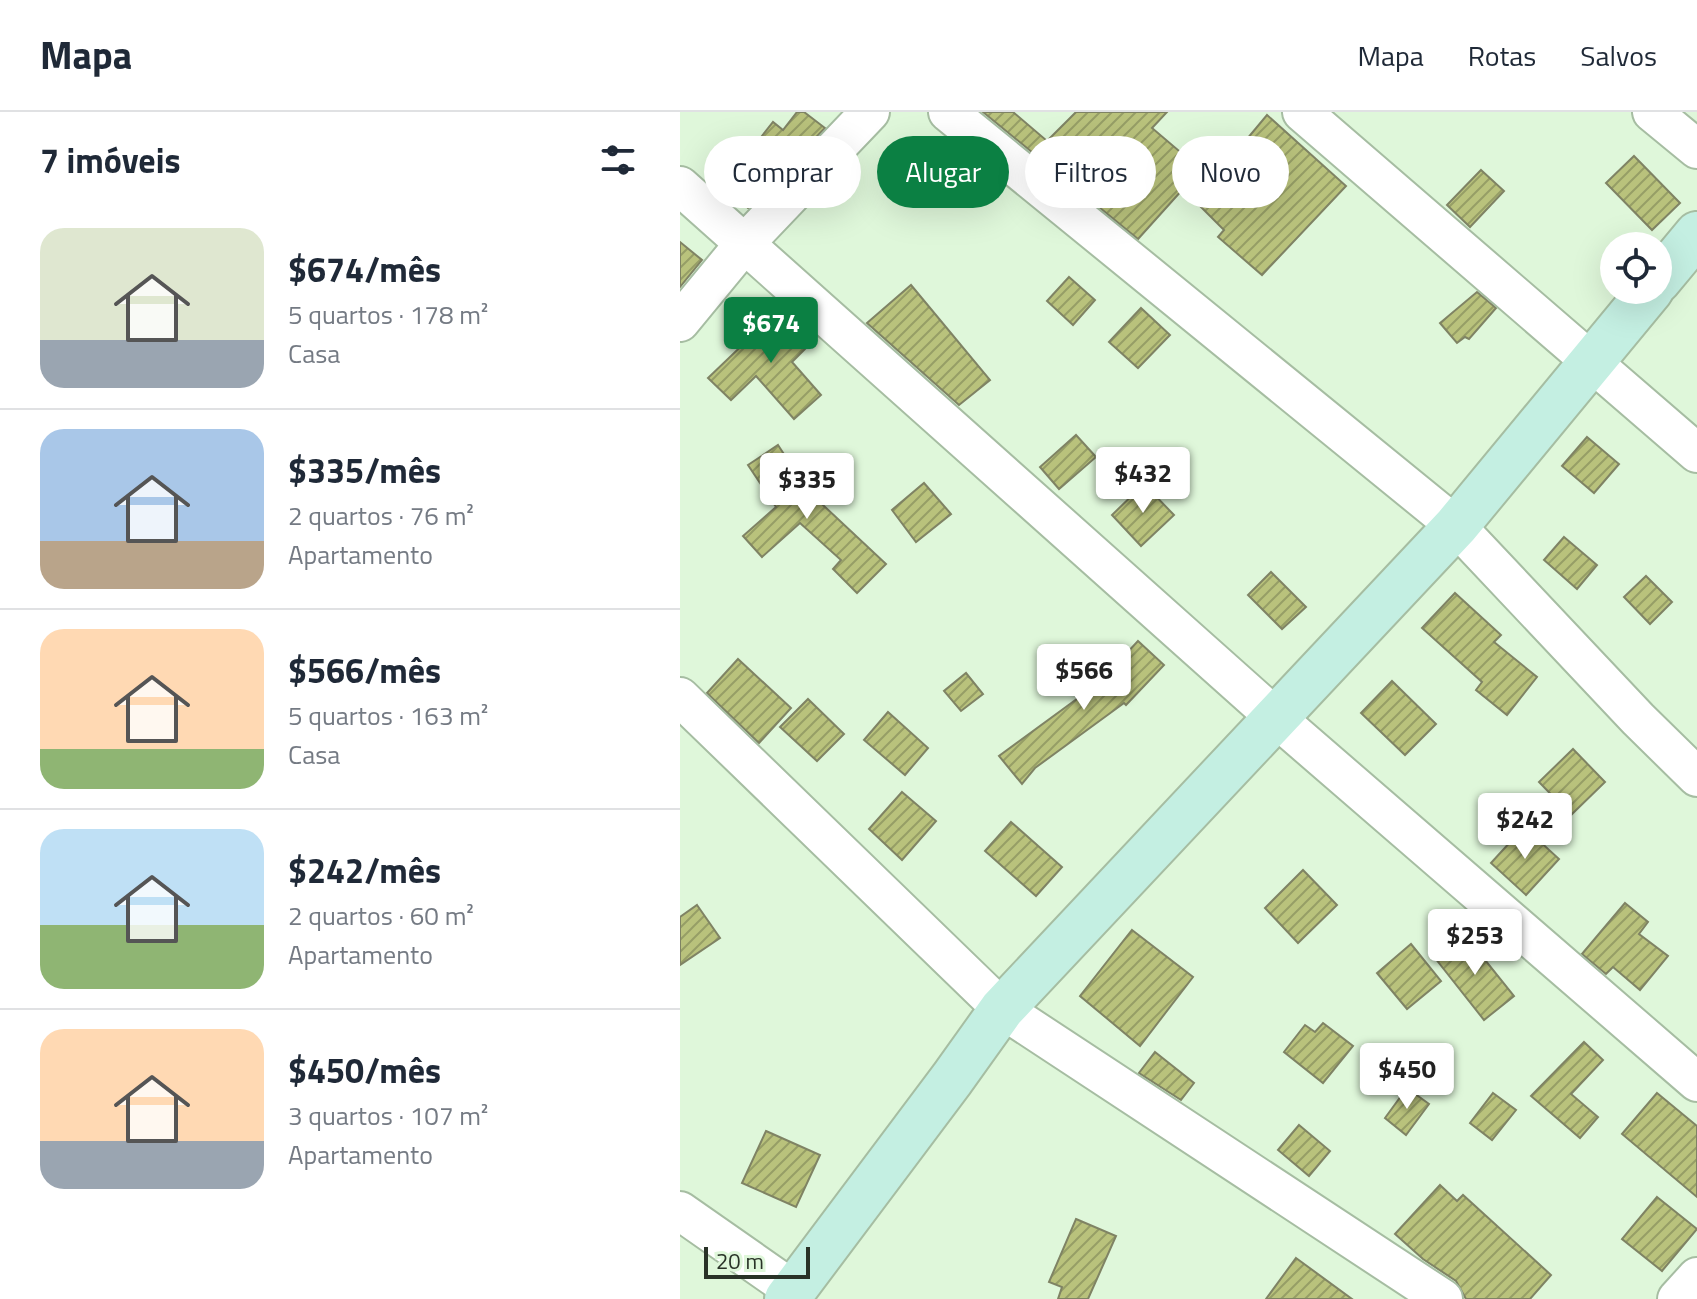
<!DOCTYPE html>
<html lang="pt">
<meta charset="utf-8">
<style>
:root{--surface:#fff;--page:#f2f2f3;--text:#1f2937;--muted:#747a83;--line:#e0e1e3;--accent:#0b8043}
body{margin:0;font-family:"Titillium Web",sans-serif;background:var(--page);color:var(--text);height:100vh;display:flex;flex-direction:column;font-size:30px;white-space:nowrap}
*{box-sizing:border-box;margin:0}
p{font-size:26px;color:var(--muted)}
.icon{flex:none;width:44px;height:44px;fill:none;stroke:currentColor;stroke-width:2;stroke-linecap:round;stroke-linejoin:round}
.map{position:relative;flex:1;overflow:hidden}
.details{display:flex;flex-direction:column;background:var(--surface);width:680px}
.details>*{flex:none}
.banner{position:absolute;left:24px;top:24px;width:760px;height:72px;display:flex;gap:16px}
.tools{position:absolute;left:920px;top:120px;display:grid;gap:16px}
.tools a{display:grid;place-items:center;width:72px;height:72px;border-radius:50%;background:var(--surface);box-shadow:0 8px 32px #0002;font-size:40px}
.scale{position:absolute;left:24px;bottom:20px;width:106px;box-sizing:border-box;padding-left:8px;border:4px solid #293227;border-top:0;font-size:22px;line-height:28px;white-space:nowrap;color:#293227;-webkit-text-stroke:6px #dff7da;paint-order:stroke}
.price{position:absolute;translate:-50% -68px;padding:0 18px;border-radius:8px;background:#fff;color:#222;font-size:26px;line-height:52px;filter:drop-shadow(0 2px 4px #0008)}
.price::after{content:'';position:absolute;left:50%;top:48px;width:24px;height:18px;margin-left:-12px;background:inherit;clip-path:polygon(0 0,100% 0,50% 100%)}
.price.on{background:var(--accent);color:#fff}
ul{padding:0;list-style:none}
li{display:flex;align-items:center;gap:24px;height:200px;padding:0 40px}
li+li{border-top:2px solid var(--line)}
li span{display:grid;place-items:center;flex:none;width:224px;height:160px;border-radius:24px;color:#555}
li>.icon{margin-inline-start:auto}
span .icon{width:96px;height:96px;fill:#fffc;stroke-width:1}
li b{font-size:34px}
h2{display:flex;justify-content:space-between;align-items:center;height:96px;padding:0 40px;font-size:34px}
.pill{padding:0 28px;border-radius:36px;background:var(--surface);box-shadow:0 8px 32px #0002;font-size:28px;line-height:72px}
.pill.on{background:var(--accent);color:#fff}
header{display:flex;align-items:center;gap:48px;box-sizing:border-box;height:112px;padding:0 40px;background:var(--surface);border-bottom:2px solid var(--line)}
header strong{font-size:38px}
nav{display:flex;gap:44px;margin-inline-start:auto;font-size:28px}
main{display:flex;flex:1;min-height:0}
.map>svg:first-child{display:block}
.building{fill:url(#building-hatch);stroke:#7f8364;stroke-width:2}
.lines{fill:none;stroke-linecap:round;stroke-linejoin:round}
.street-casing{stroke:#a6bda2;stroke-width:42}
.secondary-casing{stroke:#a6bda2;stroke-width:48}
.street{stroke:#fff;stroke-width:38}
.secondary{stroke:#c4efe2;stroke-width:44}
</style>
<header>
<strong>Mapa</strong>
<nav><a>Mapa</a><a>Rotas</a><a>Salvos</a></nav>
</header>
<main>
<section class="details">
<h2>7 imóveis<svg class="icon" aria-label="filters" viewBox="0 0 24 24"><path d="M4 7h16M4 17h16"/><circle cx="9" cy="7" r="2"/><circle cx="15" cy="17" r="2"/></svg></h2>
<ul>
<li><span style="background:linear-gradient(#dfe7d0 70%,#9aa5b1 0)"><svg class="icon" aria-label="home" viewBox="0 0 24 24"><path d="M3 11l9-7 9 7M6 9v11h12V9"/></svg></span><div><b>$674/mês</b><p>5 quartos · 178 m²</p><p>Casa</p></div></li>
<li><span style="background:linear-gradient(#a9c7e8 70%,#b9a48a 0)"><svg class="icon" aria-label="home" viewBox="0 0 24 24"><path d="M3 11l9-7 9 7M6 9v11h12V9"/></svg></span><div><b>$335/mês</b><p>2 quartos · 76 m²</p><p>Apartamento</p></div></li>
<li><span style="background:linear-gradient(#ffd9b3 75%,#8fb573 0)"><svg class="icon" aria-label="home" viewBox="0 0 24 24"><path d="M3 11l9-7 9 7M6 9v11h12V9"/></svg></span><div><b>$566/mês</b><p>5 quartos · 163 m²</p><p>Casa</p></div></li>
<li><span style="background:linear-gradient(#bfe0f5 60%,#8fb573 0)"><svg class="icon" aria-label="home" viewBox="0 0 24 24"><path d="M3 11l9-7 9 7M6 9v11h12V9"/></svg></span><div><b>$242/mês</b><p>2 quartos · 60 m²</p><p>Apartamento</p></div></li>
<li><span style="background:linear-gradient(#ffd9b3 70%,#9aa5b1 0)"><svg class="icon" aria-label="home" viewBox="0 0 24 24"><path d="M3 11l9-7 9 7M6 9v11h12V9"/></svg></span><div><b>$450/mês</b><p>3 quartos · 107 m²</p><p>Apartamento</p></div></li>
</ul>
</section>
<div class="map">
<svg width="1017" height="1187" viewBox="0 0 1017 1187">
<defs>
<pattern id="building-hatch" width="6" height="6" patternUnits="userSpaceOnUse" patternTransform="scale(2)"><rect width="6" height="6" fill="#b9c27c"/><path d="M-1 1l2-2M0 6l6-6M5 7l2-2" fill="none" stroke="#969e66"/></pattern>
</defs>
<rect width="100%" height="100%" fill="#dff7da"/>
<g class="building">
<path d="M117 0H124L145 16 68 96 48 79 80 39 74 34 93 10 103 18Z"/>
<path d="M303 0H333L367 29 396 0H487L472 16 526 62 547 40 552 45 587 3 666 74 582 163 538 125 544 118 503 77 458 127Z"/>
<path d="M954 44 1000 91 972 118 926 71Z"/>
<path d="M801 58 824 79 790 115 767 93Z"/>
<path d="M0 130 22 148 0 175Z"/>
<path d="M389 165 415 188 393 213 367 189Z"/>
<path d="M231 173 310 268 279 293 187 211Z"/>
<path d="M797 180 816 196 789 227 785 225 777 231 760 211Z"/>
<path d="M102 195 134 228 112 250 141 283 114 307 76 264 51 288 28 266Z"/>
<path d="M461 196 490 223 458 256 429 230Z"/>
<path d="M396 323 416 345 379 377 360 355Z"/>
<path d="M907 325 939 352 914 381 882 354Z"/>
<path d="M98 333 128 379 206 452 177 481 153 457 161 448 120 411 82 445 63 424 96 395 68 353Z"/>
<path d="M244 371 271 402 236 430 212 398Z"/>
<path d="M464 372 494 403 461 434 432 403Z"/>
<path d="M884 425 917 453 897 477 864 448Z"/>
<path d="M591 460 626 495 602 517 568 483Z"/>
<path d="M966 464 992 490 970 512 944 485Z"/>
<path d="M775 481 821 523 814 530 857 565 827 603 796 578 802 570 742 516Z"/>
<path d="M458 529 484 553 446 593 444 591 355 656 342 672 319 644 420 570Z"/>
<path d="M58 547 111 596 79 631 27 581Z"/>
<path d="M286 561 303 582 281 599 264 579Z"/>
<path d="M712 569 756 612 725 643 681 601Z"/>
<path d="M128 587 164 622 137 649 100 615Z"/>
<path d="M208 600 248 636 225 663 184 628Z"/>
<path d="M893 637 925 670 891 703 859 670Z"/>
<path d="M222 680 256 709 222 748 189 717Z"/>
<path d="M331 710 382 755 356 784 305 739Z"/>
<path d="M844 715 879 747 846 783 811 751Z"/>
<path d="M623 758 657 793 618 831 585 796Z"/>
<path d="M945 791 968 810 959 822 988 844 960 878 933 855 926 862 902 842Z"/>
<path d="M17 793 40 826 0 853V805Z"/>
<path d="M452 818 513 865 460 934 400 884Z"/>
<path d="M785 823 834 884 804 908 755 846Z"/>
<path d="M731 832 761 869 727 897 697 861Z"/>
<path d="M643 911 673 934 643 971 604 940 625 913 635 920Z"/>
<path d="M904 930 923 948 891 982 918 1005 900 1026 851 984Z"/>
<path d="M475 940 514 971 501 988 459 961Z"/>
<path d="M727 976 749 992 726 1023 705 1006Z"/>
<path d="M813 981 836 998 812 1028 790 1011Z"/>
<path d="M977 981 1017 1014V1085L942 1022Z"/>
<path d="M619 1013 650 1039 629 1064 598 1038Z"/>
<path d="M86 1019 140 1043 116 1095 62 1071Z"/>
<path d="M760 1073 777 1089 783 1083 871 1163 850 1187H786L776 1169 743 1147 715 1122Z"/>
<path d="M977 1085 1017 1117 982 1159 942 1127Z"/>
<path d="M396 1107 436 1124 408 1187H378L382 1175 369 1170Z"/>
<path d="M616 1146 672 1187H586Z"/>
</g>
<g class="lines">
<g class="street-casing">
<g id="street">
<path d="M268 0 776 414 958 607 1017 665"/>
<path d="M622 0 1017 341"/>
<path d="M972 0 1017 37"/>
<path d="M0 74 595 605 1017 970"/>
<path d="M0 210 65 131 190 0"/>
<path d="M0 585 322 897 763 1187"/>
<path d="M0 1099 113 1178"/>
<path d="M997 1187 1017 1165"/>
</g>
</g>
<g class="secondary-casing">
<g id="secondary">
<path d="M978 169 1017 122"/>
<path d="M107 1187 272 967 322 897 776 414 971 178"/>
</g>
</g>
<use href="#street" class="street"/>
<use href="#secondary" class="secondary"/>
</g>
</svg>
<div class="tools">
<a><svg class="icon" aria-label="locate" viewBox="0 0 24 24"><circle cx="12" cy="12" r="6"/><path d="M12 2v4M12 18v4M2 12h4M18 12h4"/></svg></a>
</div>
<div class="scale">20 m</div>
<b class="price on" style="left:91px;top:253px">$674</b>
<b class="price" style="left:463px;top:403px">$432</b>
<b class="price" style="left:127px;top:409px">$335</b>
<b class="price" style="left:404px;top:600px">$566</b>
<b class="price" style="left:845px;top:749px">$242</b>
<b class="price" style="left:795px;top:865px">$253</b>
<b class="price" style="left:727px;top:999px">$450</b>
<div class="banner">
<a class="pill">Comprar</a>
<a class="pill on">Alugar</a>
<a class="pill">Filtros</a>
<a class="pill">Novo</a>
</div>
</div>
</main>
